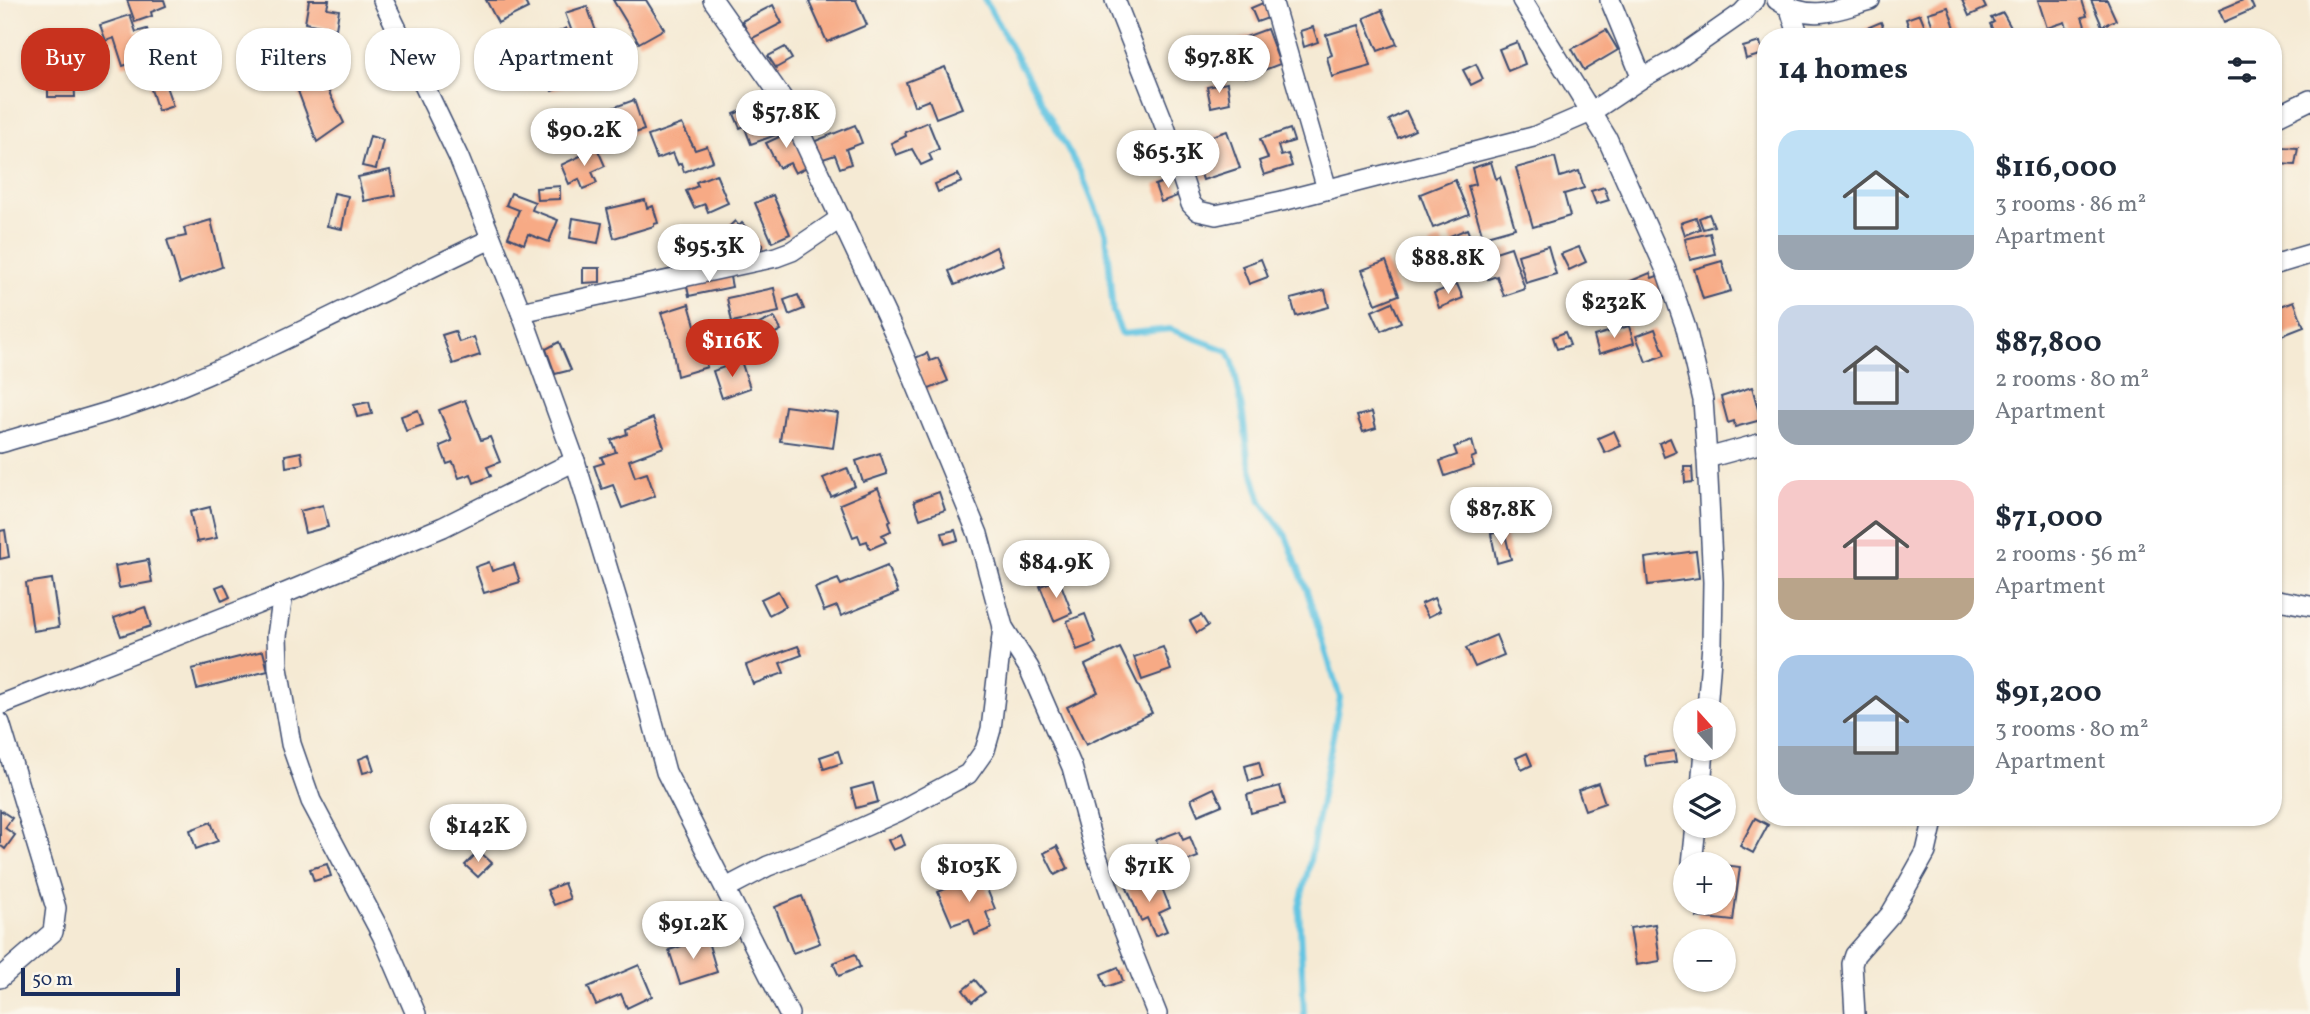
<!DOCTYPE html>
<meta charset="utf-8">
<style>
:root{--surface:#fff;--page:#f2f2f3;--text:#1f2937;--muted:#747a83;--accent:#c8321e}
body{margin:0;font-family:Vollkorn,serif;background:var(--page);color:var(--text);height:100vh;display:flex;flex-direction:column;font-size:26px;white-space:nowrap}
*{box-sizing:border-box;margin:0}
p{font-size:23px;color:var(--muted)}
.icon{flex:none;width:38px;height:38px;fill:none;stroke:currentColor;stroke-width:2;stroke-linecap:round;stroke-linejoin:round}
.map{position:relative;flex:1;overflow:hidden}
.sheet{position:absolute;left:1757px;top:28px;width:525px;height:798px;display:flex;flex-direction:column;background:var(--surface);border-radius:28px;box-shadow:0 2px 5px #0004}
.sheet>*{flex:none}
.guide{position:absolute;left:21px;top:28px;width:665px;height:63px;display:flex;gap:14px}
.needle{width:46px;rotate:339deg}
.tools{position:absolute;left:1673px;top:698px;display:grid;gap:14px}
.tools a{display:grid;place-items:center;width:63px;height:63px;border-radius:50%;background:var(--surface);box-shadow:0 2px 5px #0004;font-size:35px}
.scale{position:absolute;left:21px;bottom:18px;width:159px;box-sizing:border-box;padding-left:7px;border:4px solid #1b2f5e;border-top:0;font-size:19px;line-height:24px;white-space:nowrap;color:#1b2f5e;-webkit-text-stroke:5px #fbf7ec;paint-order:stroke}
.price{position:absolute;translate:-50% -60px;padding:0 16px;border-radius:24px;background:#fff;color:#222;font-size:23px;line-height:46px;filter:drop-shadow(0 2px 4px #0008)}
.price::after{content:'';position:absolute;left:50%;top:42px;width:21px;height:16px;margin-left:-10px;background:inherit;clip-path:polygon(0 0,100% 0,50% 100%)}
.price.on{background:var(--accent);color:#fff}
ul{padding:0;list-style:none}
li{display:flex;align-items:center;gap:21px;height:175px;padding:0 21px}
li span{display:grid;place-items:center;flex:none;width:196px;height:140px;border-radius:21px;color:#555}
li>.icon{margin-inline-start:auto}
span .icon{width:84px;height:84px;fill:#fffc;stroke-width:1}
li b{font-size:30px}
h2{display:flex;justify-content:space-between;align-items:center;height:84px;padding:0 21px;font-size:30px}
.tag{padding:0 24px;border-radius:28px;background:var(--surface);box-shadow:0 2px 5px #0004;font-size:24px;line-height:63px}
.tag.on{background:var(--accent);color:#fff}
.map>svg:first-child{display:block}
.lines{fill:none;stroke-linecap:round;stroke-linejoin:round}
.stream{stroke:#63c5e2;stroke-width:6}
.building{fill:#f7aa85}
.street-casing{stroke:#3c4b70;stroke-width:22}
.street{stroke:#fff;stroke-width:19}
</style>
<div class="map">
<svg width="2310" height="1014" viewBox="0 0 2310 1014">
<rect width="100%" height="100%" fill="#fbf7ec"/>
<filter id="ink" filterUnits="userSpaceOnUse"><feTurbulence type="fractalNoise" baseFrequency=".0143" numOctaves="2"/><feDisplacementMap in="SourceGraphic" scale="14" xChannelSelector="R" yChannelSelector="G"/><feConvolveMatrix kernelMatrix="1 2 1 2 8 2 1 2 1" color-interpolation-filters="sRGB"/></filter>
<filter id="wash" filterUnits="userSpaceOnUse"><feTurbulence type="fractalNoise" baseFrequency=".00686" numOctaves="4" result="noise"/><feDisplacementMap in="SourceGraphic" scale="28" xChannelSelector="R" yChannelSelector="G"/><feGaussianBlur stdDeviation="1.57" result="paint"/><feColorMatrix in="noise" values="0 0 0 0 0 0 0 0 0 0 0 0 0 0 0 0 0 1.4 0 .05"/><feComposite in="paint" operator="in"/></filter>
<g filter="url(#wash)">
<rect width="100%" height="100%" fill="#f5ead4"/>
<g class="lines">
<path class="stream" d="M985 0 1082 175 1106 234 1113 312 1122 334 1170 329 1228 351 1233 362 1243 414 1248 458 1261 501 1286 536 1307 591 1340 698 1309 866 1299 907 1304 1014"/>
</g>
<g id="blocks">
<g class="building">
<path d="M127 0H164L166 6 151 12 152 16 135 22Z"/>
<path d="M309 0H329L327 8 339 10 336 29 305 23Z"/>
<path d="M486 0H524L528 8 498 23Z"/>
<path d="M613 0H646L664 29 639 43Z"/>
<path d="M813 0H856L867 25 827 42 809 2Z"/>
<path d="M1962 0H1982L1986 8 1969 16Z"/>
<path d="M2038 0H2082L2087 16 2082 17 2087 32 2070 37 2065 22 2047 28Z"/>
<path d="M2091 0H2107L2116 20 2102 26Z"/>
<path d="M2243 0H2250L2254 9 2224 22 2219 10Z"/>
<path d="M1265 2 1271 17 1257 22 1251 8Z"/>
<path d="M773 5 782 23 751 39 742 21Z"/>
<path d="M587 6 597 34 587 37 591 47 579 51 565 13Z"/>
<path d="M1948 7 1958 37H1930L1928 29 1933 27 1928 13Z"/>
<path d="M1382 10 1397 44 1378 51 1364 18Z"/>
<path d="M2003 13 2014 33V37H1996L1990 24 1994 22 1991 18Z"/>
<path d="M1920 14 1929 36 1912 37 1906 19Z"/>
<path d="M130 15 136 32 147 29 152 45 141 49 144 59 123 66 114 38 106 41 100 25Z"/>
<path d="M1881 22 1887 37H1856L1863 34 1862 30Z"/>
<path d="M1359 25 1371 66 1332 77 1327 57 1332 55 1326 35Z"/>
<path d="M1313 27 1318 42 1304 47 1300 31Z"/>
<path d="M566 28 585 71 569 78 571 83 552 91 535 54 550 47 546 38Z"/>
<path d="M1267 29 1280 64 1246 77 1232 42Z"/>
<path d="M1606 30 1618 50 1584 70 1572 49Z"/>
<path d="M1517 42 1525 64 1508 71 1499 49Z"/>
<path d="M1760 42 1763 54 1746 59 1743 47Z"/>
<path d="M785 47 792 59 776 68 768 56Z"/>
<path d="M1476 64 1483 79 1471 85 1463 70Z"/>
<path d="M945 67 962 108 936 118 929 100 914 106 906 82Z"/>
<path d="M48 78H74L75 97H48Z"/>
<path d="M163 78 173 106 158 111 149 83Z"/>
<path d="M324 82 344 123 317 142 298 91Z"/>
<path d="M1227 83 1230 103 1211 107 1207 87Z"/>
<path d="M634 100 644 130 602 144 596 124 615 118 612 108Z"/>
<path d="M762 102 768 116 740 128 734 114Z"/>
<path d="M1406 111 1415 130 1398 138 1389 120Z"/>
<path d="M770 119 776 135 751 144 745 128Z"/>
<path d="M928 122 939 149 929 154 932 160 921 165 912 149 896 155 891 143 906 136 905 132Z"/>
<path d="M787 123 807 167 795 173 790 163 779 168 766 143 779 137 775 129Z"/>
<path d="M682 124 695 150 707 146 713 161 684 172 681 163 678 165 673 153 657 159 648 136Z"/>
<path d="M855 125 862 143 846 149 851 164 840 168 835 155 820 160 813 142Z"/>
<path d="M1290 129 1294 141 1278 146 1281 156 1288 154 1292 166 1264 175 1259 161 1268 158 1260 139Z"/>
<path d="M1227 131 1240 168 1203 180 1191 143Z"/>
<path d="M370 136 383 140 376 169 362 166Z"/>
<path d="M2280 147 2298 148 2295 165 2278 164Z"/>
<path d="M597 148 605 166 592 172 597 183 583 189 579 179 569 184 561 165Z"/>
<path d="M1555 157 1560 177 1579 171 1584 188 1564 194 1570 216 1533 227 1516 168Z"/>
<path d="M1491 162 1496 179 1500 177 1515 228 1483 237 1468 186 1476 184 1472 168Z"/>
<path d="M390 170 395 195 364 201 358 177Z"/>
<path d="M716 174 728 203 708 212 705 204 694 208 686 191 698 186 696 182Z"/>
<path d="M958 174 962 182 938 192 935 184Z"/>
<path d="M1174 178 1180 195 1161 202 1155 185Z"/>
<path d="M1455 180 1469 214 1433 228 1420 194Z"/>
<path d="M560 186V199L537 200 536 188Z"/>
<path d="M1604 187 1609 200 1596 204 1591 191Z"/>
<path d="M334 193 348 196 342 229 327 226Z"/>
<path d="M511 193 535 202 532 210 558 220 549 242 528 234 524 244 508 237 519 210 506 205Z"/>
<path d="M773 195 790 234 772 242 755 203Z"/>
<path d="M645 200 647 208 653 206 658 223 654 224V226L614 238 607 209Z"/>
<path d="M1709 214 1714 226 1703 229 1699 218Z"/>
<path d="M573 218 602 223 598 243 570 238Z"/>
<path d="M1696 218 1700 229 1685 235 1681 223Z"/>
<path d="M211 220 222 267 180 283 167 240 186 236 184 228Z"/>
<path d="M735 221 739 226 742 223 763 246 746 262 735 250 730 254 716 239Z"/>
<path d="M1467 229 1476 251 1458 258 1450 236Z"/>
<path d="M1710 233 1715 254 1690 260 1685 239Z"/>
<path d="M1441 239 1457 277 1446 282 1430 244Z"/>
<path d="M1548 246 1556 274 1526 283 1518 255Z"/>
<path d="M996 247 1003 265 955 285 949 271Z"/>
<path d="M1511 247 1525 289 1504 296 1497 276 1488 279 1480 257Z"/>
<path d="M1579 247 1586 262 1569 270 1561 254Z"/>
<path d="M1261 259 1268 277 1249 284 1242 266Z"/>
<path d="M1386 261 1399 295 1376 304 1362 270Z"/>
<path d="M1722 261 1731 291 1703 299 1694 269Z"/>
<path d="M583 268H600V282L583 283Z"/>
<path d="M729 272 732 287 689 296 686 281Z"/>
<path d="M1650 273 1652 278 1660 275 1669 296 1658 300 1657 298 1630 308 1621 285Z"/>
<path d="M1457 284 1463 298 1439 308 1434 293Z"/>
<path d="M774 288 779 312 732 322 727 298Z"/>
<path d="M1325 290 1329 307 1296 316 1291 299Z"/>
<path d="M798 295 804 309 789 315 784 300Z"/>
<path d="M2294 301 2304 327 2273 339V309Z"/>
<path d="M1392 302 1401 322 1381 331 1372 311Z"/>
<path d="M689 304 707 367 677 376 671 341 661 313Z"/>
<path d="M774 317 781 330 764 339 757 325Z"/>
<path d="M1629 326 1634 343 1599 354 1594 336Z"/>
<path d="M1655 329 1665 355 1646 362 1636 336Z"/>
<path d="M455 331 459 342 474 337 480 355 453 364 442 335Z"/>
<path d="M1565 332 1570 345 1557 349 1553 337Z"/>
<path d="M747 334 752 345 711 361 707 351Z"/>
<path d="M559 342 571 370 555 374 546 349Z"/>
<path d="M927 353 930 361 938 358 948 381 925 391 915 358Z"/>
<path d="M741 361 750 388 722 398 713 371Z"/>
<path d="M1752 387 1761 420 1735 427 1734 421 1728 423 1721 397Z"/>
<path d="M465 400 481 440 490 437 500 462 487 467 491 476 474 483 471 474 459 478 453 462 447 464 440 446 452 441 439 410Z"/>
<path d="M369 402 372 414 357 417 354 405Z"/>
<path d="M785 406 838 413 833 448 780 441Z"/>
<path d="M418 410 423 425 406 431 401 416Z"/>
<path d="M1372 412 1376 428 1363 432 1357 416Z"/>
<path d="M653 418 664 447 629 460 635 477 647 473 655 496 622 508 613 485 602 489 594 466 604 463 601 457 616 452 611 440 627 434 626 429Z"/>
<path d="M1614 431 1621 446 1605 453 1598 438Z"/>
<path d="M1670 438 1676 452 1664 457 1659 443Z"/>
<path d="M1472 441 1476 456 1471 458 1474 466 1445 476 1440 461 1457 455 1454 447Z"/>
<path d="M301 452 303 464 286 467 285 455Z"/>
<path d="M880 453 887 474 863 482 856 461Z"/>
<path d="M1684 467H1692L1693 482 1685 483Z"/>
<path d="M847 468 855 486 831 497 823 478Z"/>
<path d="M878 488 891 521 888 523 891 531 882 535 886 542 870 549 867 541 861 543 858 535 853 537 840 504Z"/>
<path d="M939 492 945 510 920 519 914 501Z"/>
<path d="M323 505 328 527 305 533 300 511Z"/>
<path d="M210 507 217 538 197 542 190 512Z"/>
<path d="M5 530 9 557 0 559V531Z"/>
<path d="M955 530 958 540 945 544 942 533Z"/>
<path d="M1504 530 1511 559 1497 563 1491 534Z"/>
<path d="M1696 551 1699 578 1648 585 1645 558Z"/>
<path d="M148 560 152 582 119 588 115 566Z"/>
<path d="M489 562 492 571 514 564 520 582 484 593 475 567Z"/>
<path d="M887 566 898 593 841 616 837 606 824 611 815 588 838 579 841 585Z"/>
<path d="M52 579 59 627 33 631 26 583Z"/>
<path d="M1059 579 1072 613 1054 621 1040 586Z"/>
<path d="M224 584 230 597 222 601 216 587Z"/>
<path d="M778 591 786 606 769 615 761 599Z"/>
<path d="M1434 598 1440 611 1428 617 1421 604Z"/>
<path d="M145 607 151 626 121 636 114 618Z"/>
<path d="M1085 614 1096 643 1077 650 1067 621Z"/>
<path d="M1201 615 1208 626 1197 633 1190 621Z"/>
<path d="M1496 635 1504 655 1475 667 1466 648Z"/>
<path d="M798 646 802 655 780 663 784 673 753 684 746 665Z"/>
<path d="M1163 647 1171 670 1142 680 1134 657Z"/>
<path d="M1120 648 1152 713 1086 745 1067 707 1098 692 1085 665Z"/>
<path d="M263 651 268 671 197 689 192 669Z"/>
<path d="M838 751 842 763 824 769 820 757Z"/>
<path d="M1674 751 1676 762 1646 766 1644 755Z"/>
<path d="M1527 753 1532 765 1522 770 1516 758Z"/>
<path d="M369 755 374 770 363 773 359 759Z"/>
<path d="M1259 762 1263 777 1249 781 1245 766Z"/>
<path d="M873 783 878 802 856 808 851 789Z"/>
<path d="M1598 783 1605 803 1585 810 1578 790Z"/>
<path d="M1280 786 1285 804 1251 813 1247 795Z"/>
<path d="M1214 788 1222 805 1198 815 1191 799Z"/>
<path d="M0 810 12 818 5 828 15 835 5 849 0 845Z"/>
<path d="M1755 818 1768 825 1753 853 1740 846Z"/>
<path d="M211 822 218 841 196 849 190 830Z"/>
<path d="M1180 831 1183 840 1190 837 1198 857 1166 869 1156 840Z"/>
<path d="M901 835 905 845 893 850 888 840Z"/>
<path d="M1057 846 1068 868 1055 875 1044 853Z"/>
<path d="M479 851 492 863 478 877 465 865Z"/>
<path d="M327 864 331 876 314 881 310 869Z"/>
<path d="M1724 865 1740 867 1733 921 1697 917 1699 903H1724Z"/>
<path d="M981 874 995 909 986 912 992 928 975 935 969 919 952 925 938 892Z"/>
<path d="M1148 877 1154 891 1162 888 1170 908 1159 913 1167 931 1155 936 1147 918 1141 921 1126 886Z"/>
<path d="M564 883 570 899 554 905 547 890Z"/>
<path d="M802 896 820 943 793 953 775 907Z"/>
<path d="M1655 924 1660 961 1636 965 1630 928Z"/>
<path d="M707 938 717 972 680 984 669 950Z"/>
<path d="M855 954 860 967 839 976 833 963Z"/>
<path d="M639 965 652 996 627 1008 621 994 596 1005 588 987Z"/>
<path d="M1118 967 1123 981 1106 987 1101 974Z"/>
<path d="M975 980 985 992 972 1002 963 990Z"/>
</g>
</g>
</g>
<g filter="url(#ink)">
<use href="#blocks" fill-opacity="0" stroke="#3c4b70" stroke-width="2"/>
<g class="lines">
<g class="street-casing">
<g id="street">
<path d="M383 0 459 158 521 312 575 461 642 682 666 772 789 1014"/>
<path d="M713 0 787 105 899 343 978 534 1003 627 1029 668 1072 767 1094 848 1124 931 1157 1014"/>
<path d="M1115 0 1163 121 1191 204 1198 211 1216 215 1282 201 1533 137 1591 112 1642 78 1676 59 1742 13 1754 0"/>
<path d="M1272 0 1327 189"/>
<path d="M1522 0 1607 138 1666 270 1686 328 1703 400 1707 458 1713 582 1712 644 1707 710"/>
<path d="M1610 0 1642 78"/>
<path d="M1777 0C1810 23 1836 10 1870 0"/>
<path d="M1790 9 1799 37"/>
<path d="M2273 118 2310 100"/>
<path d="M2273 265 2310 254"/>
<path d="M521 312 776 257 792 251 841 218"/>
<path d="M0 443C52 427 107 415 158 395 272 350 380 291 491 239"/>
<path d="M1707 458 1766 442"/>
<path d="M283 594 277 636 278 668 291 744 311 801 382 935 416 1014"/>
<path d="M2273 599 2310 606"/>
<path d="M0 705 283 594 443 527 575 461"/>
<path d="M0 723 56 908 53 932 0 978"/>
<path d="M1701 788 1704 749"/>
<path d="M1692 864 1696 826"/>
<path d="M726 888 768 866 823 845 897 812 968 774 985 750 991 729 1003 627"/>
<path d="M1855 1014 1852 964 1855 955 1890 915 1903 893 1926 852 1934 817"/>
</g>
</g>
<use href="#street" class="street"/>
</g>
</g>
</svg>
<div class="tools">
<a><svg class="needle" viewBox="-14 -14 28 28"><path d="M0-13l5 13h-10z" fill="#e53935"/><path d="M0 13l5-13h-10z" fill="#747a83"/></svg></a>
<a><svg class="icon" aria-label="layers" viewBox="0 0 24 24"><path d="M12 4l9 5-9 5-9-5zM3 14l9 5 9-5"/></svg></a>
<a>+</a>
<a>−</a>
</div>
<div class="scale">50 m</div>
<b class="price" style="left:1219px;top:95px">$97.8K</b>
<b class="price" style="left:786px;top:150px">$57.8K</b>
<b class="price" style="left:584px;top:168px">$90.2K</b>
<b class="price" style="left:1168px;top:190px">$65.3K</b>
<b class="price" style="left:709px;top:284px">$95.3K</b>
<b class="price" style="left:1448px;top:296px">$88.8K</b>
<b class="price" style="left:1614px;top:340px">$232K</b>
<b class="price on" style="left:732px;top:379px">$116K</b>
<b class="price" style="left:1501px;top:547px">$87.8K</b>
<b class="price" style="left:1056px;top:600px">$84.9K</b>
<b class="price" style="left:478px;top:864px">$142K</b>
<b class="price" style="left:969px;top:904px">$103K</b>
<b class="price" style="left:1149px;top:904px">$71K</b>
<b class="price" style="left:693px;top:961px">$91.2K</b>
<div class="guide">
<a class="tag on">Buy</a>
<a class="tag">Rent</a>
<a class="tag">Filters</a>
<a class="tag">New</a>
<a class="tag">Apartment</a>
</div>
<section class="sheet">
<h2>14 homes<svg class="icon" aria-label="filters" viewBox="0 0 24 24"><path d="M4 7h16M4 17h16"/><circle cx="9" cy="7" r="2"/><circle cx="15" cy="17" r="2"/></svg></h2>
<ul>
<li><span style="background:linear-gradient(#bfe0f5 75%,#9aa5b1 0)"><svg class="icon" aria-label="home" viewBox="0 0 24 24"><path d="M3 11l9-7 9 7M6 9v11h12V9"/></svg></span><div><b>$116,000</b><p>3 rooms · 86 m²</p><p>Apartment</p></div></li>
<li><span style="background:linear-gradient(#c9d6e8 75%,#9aa5b1 0)"><svg class="icon" aria-label="home" viewBox="0 0 24 24"><path d="M3 11l9-7 9 7M6 9v11h12V9"/></svg></span><div><b>$87,800</b><p>2 rooms · 80 m²</p><p>Apartment</p></div></li>
<li><span style="background:linear-gradient(#f6c9c9 70%,#b9a48a 0)"><svg class="icon" aria-label="home" viewBox="0 0 24 24"><path d="M3 11l9-7 9 7M6 9v11h12V9"/></svg></span><div><b>$71,000</b><p>2 rooms · 56 m²</p><p>Apartment</p></div></li>
<li><span style="background:linear-gradient(#a9c7e8 65%,#9aa5b1 0)"><svg class="icon" aria-label="home" viewBox="0 0 24 24"><path d="M3 11l9-7 9 7M6 9v11h12V9"/></svg></span><div><b>$91,200</b><p>3 rooms · 80 m²</p><p>Apartment</p></div></li>
</ul>
</section>
</div>
